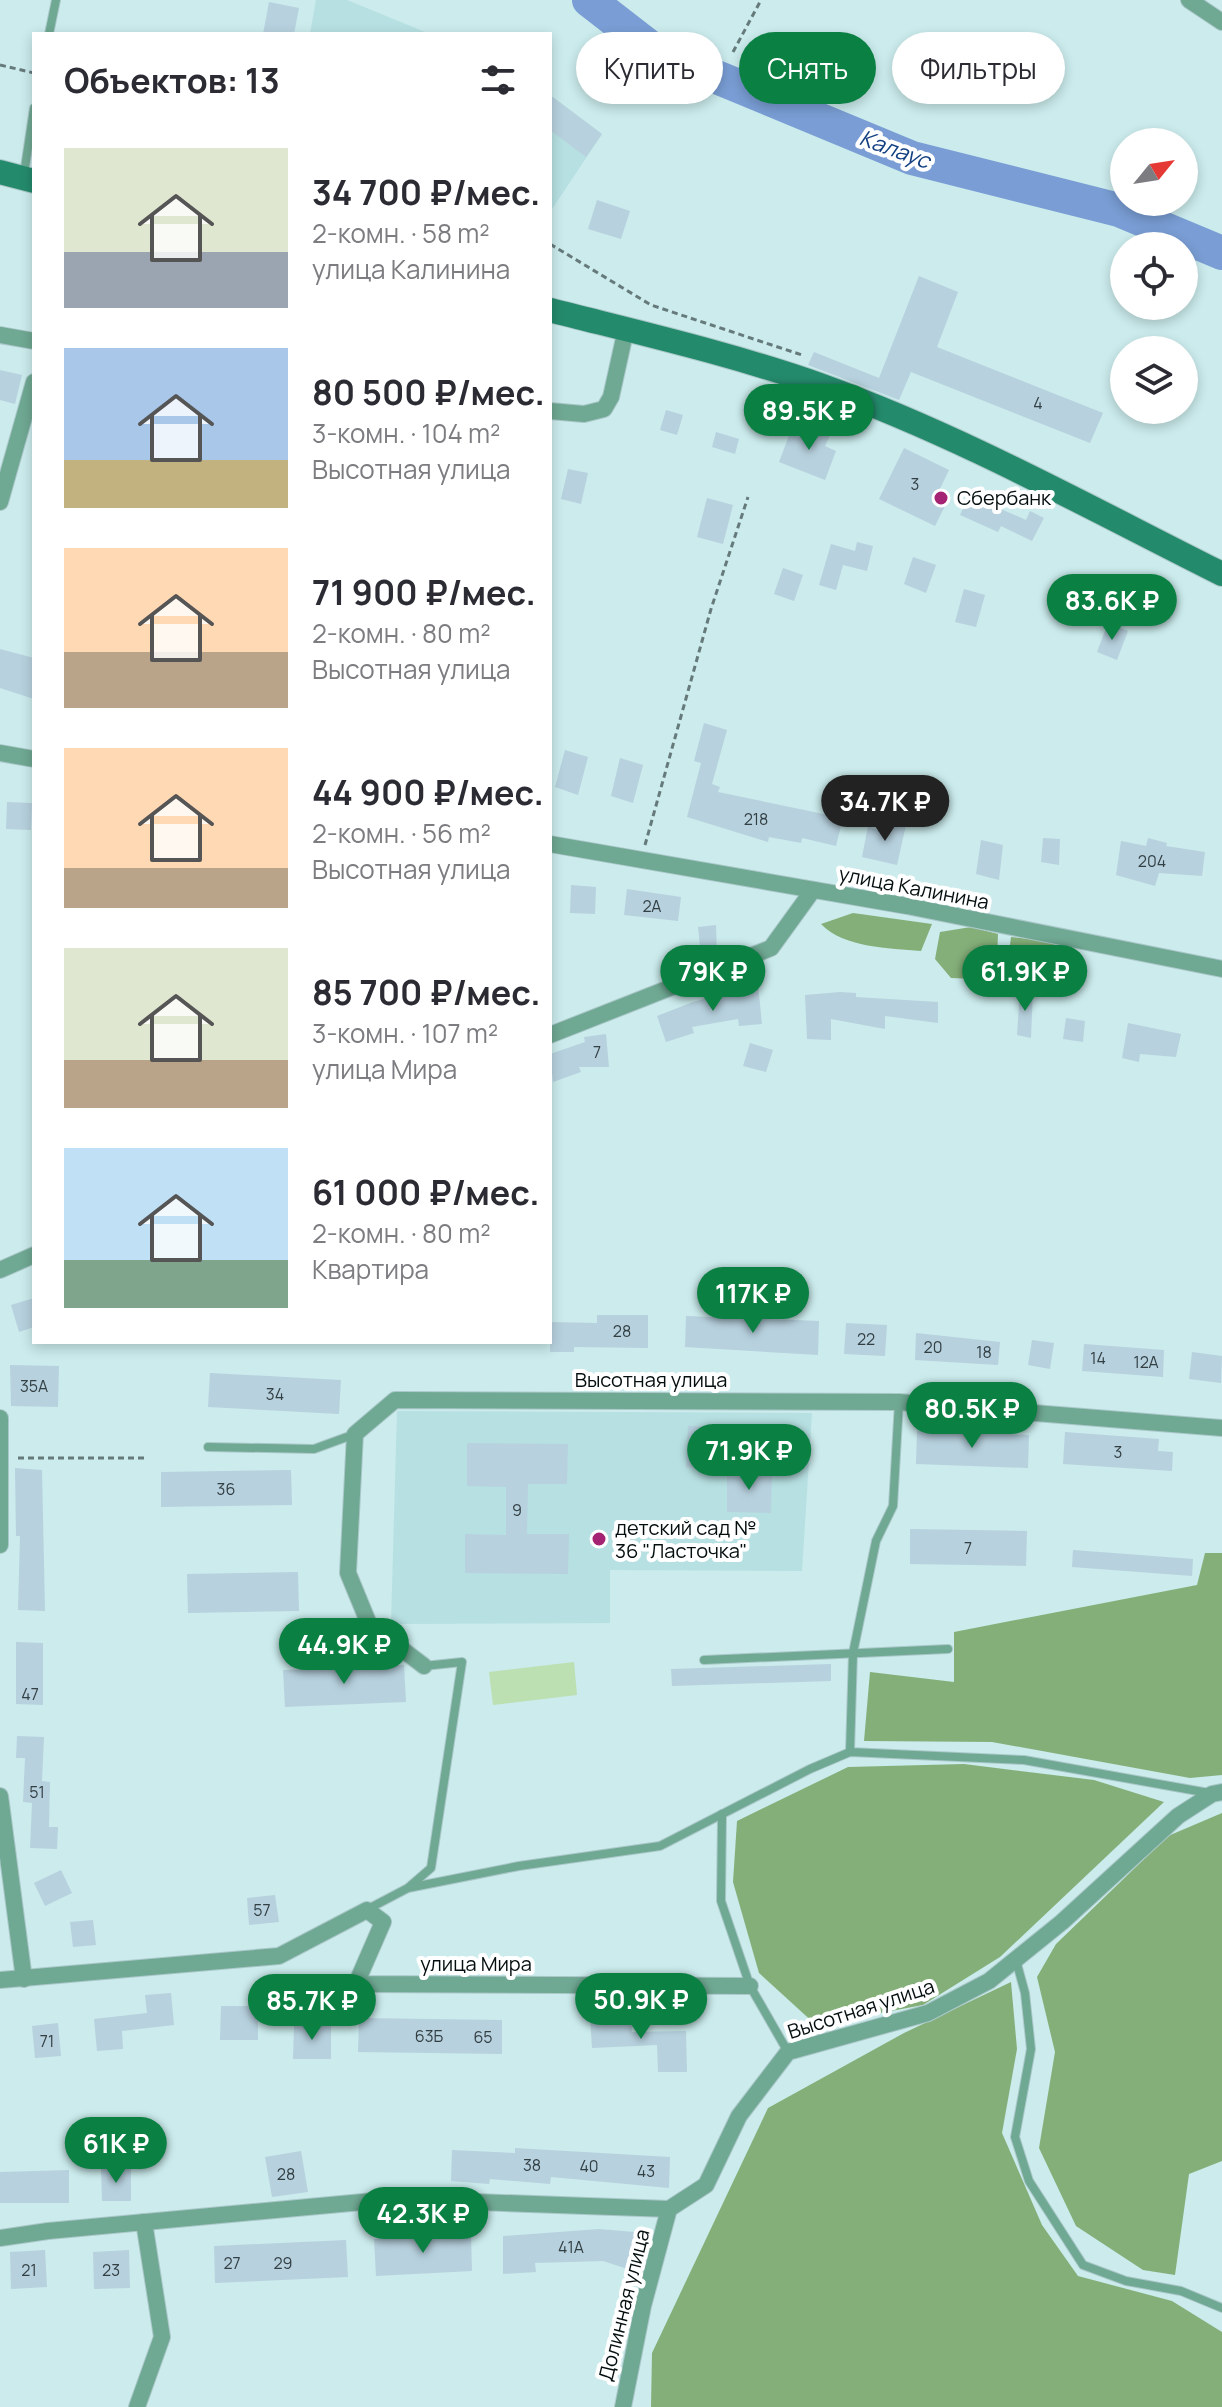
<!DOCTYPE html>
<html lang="ru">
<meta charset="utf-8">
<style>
:root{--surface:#fff;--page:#f2f2f3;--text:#2b2b33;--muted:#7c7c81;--accent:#0b8043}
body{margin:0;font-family:Manrope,sans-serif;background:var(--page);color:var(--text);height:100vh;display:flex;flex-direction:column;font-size:30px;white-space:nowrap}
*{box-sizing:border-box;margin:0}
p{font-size:26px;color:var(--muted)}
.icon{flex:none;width:44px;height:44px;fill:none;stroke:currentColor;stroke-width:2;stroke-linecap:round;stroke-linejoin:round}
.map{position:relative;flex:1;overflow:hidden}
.sheet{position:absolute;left:32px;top:32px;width:520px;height:1312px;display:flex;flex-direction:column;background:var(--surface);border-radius:0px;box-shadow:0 4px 12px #0003}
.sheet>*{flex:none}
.banner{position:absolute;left:576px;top:32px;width:526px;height:72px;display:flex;gap:16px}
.needle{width:52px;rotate:60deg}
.fabs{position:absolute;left:1110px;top:128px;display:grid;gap:16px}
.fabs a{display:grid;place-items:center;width:88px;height:88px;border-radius:50%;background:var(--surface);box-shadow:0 4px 12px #0003;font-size:40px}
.price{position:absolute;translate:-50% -68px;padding:0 18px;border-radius:28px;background:var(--accent);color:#fff;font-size:26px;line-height:52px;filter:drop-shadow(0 2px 4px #0008)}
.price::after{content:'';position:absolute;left:50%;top:48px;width:24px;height:18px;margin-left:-12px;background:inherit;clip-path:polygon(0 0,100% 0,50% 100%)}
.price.current{background:#222;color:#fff}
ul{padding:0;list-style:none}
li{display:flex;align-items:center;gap:24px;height:200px;padding:0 32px}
li span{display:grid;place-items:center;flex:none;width:224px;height:160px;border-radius:0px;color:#555}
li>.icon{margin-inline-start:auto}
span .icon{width:96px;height:96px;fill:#fffc;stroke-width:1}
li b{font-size:34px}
h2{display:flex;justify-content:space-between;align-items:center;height:96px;padding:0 32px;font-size:34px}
.chip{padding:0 28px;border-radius:36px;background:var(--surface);box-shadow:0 4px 12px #0003;font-size:28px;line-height:72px}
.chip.current{background:var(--accent);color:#fff}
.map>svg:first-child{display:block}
.built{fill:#b7e0e2}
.green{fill:#bde0b3}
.forest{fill:#84af79}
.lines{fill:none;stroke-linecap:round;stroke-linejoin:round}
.river{stroke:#799dd4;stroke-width:34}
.building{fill:#b7d1de}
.lane-casing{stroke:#abc8c9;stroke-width:10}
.street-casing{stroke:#abc8c9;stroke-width:18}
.secondary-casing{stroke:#abc8c9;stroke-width:26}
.path{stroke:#667a7b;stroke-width:3;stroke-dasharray:6 4;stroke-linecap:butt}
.lane{stroke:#6fa893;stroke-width:8}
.street{stroke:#6fa893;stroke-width:16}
.secondary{stroke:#248a6c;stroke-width:24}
.poi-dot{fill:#a42372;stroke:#fff;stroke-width:3}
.labels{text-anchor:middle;stroke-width:8;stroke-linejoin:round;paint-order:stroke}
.number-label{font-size:16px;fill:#323f43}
.poi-label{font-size:20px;fill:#050e0f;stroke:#fff;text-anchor:start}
.street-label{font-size:20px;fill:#050e0f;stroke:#fff}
.water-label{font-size:22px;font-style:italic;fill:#134081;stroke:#fff}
</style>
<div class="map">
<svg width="1222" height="2407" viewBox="0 0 1222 2407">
<rect width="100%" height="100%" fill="#cbebec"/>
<g class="built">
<path d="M316 0H347L430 34H310Z"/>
<path d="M550 95 602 134 550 212Z"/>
<path d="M397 1411 812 1413 802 1571 610 1570V1623L391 1624Z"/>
</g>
<path class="green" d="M574 1662 577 1695 493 1705 489 1672Z"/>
<g class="forest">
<path d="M853 913 932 924 921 951C889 948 844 948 821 924Z"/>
<path d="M971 927 998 934 997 959 1002 980 951 978 935 959 940 932Z"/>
<path d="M1011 937 1054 942 1066 992 1018 980 1009 953Z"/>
<path d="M1205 1553H1222V1775L1190 1778 992 1742 864 1741 870 1672 954 1682V1632L1197 1585Z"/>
<path d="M964 1764 1094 1780 1164 1802 1000 1957 923 2005 816 2025 759 1973 733 1882 737 1821 848 1767Z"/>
<path d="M1222 1813V2161L1189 2174 1175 2275 1143 2270 1076 2226 1039 2148 1055 2052 1037 1977 1056 1944 1168 1836Z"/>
<path d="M1011 1982 1017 2049 1002 2133 1042 2225 1078 2276 1172 2301 1222 2332V2407H651L652 2353 768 2108 904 2033Z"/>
</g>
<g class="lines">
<path class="river" d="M589 0 656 52 912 158 1119 210 1222 253"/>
</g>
<g class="building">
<path d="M269 2 299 8 294 34H263Z"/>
<path d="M550 95 602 134 586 157 550 130Z"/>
<path d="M597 200 630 211 621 239 588 229Z"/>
<path d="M919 276 958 292 937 347 1103 413 1090 443 911 372 899 400 808 365 814 352 879 378Z"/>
<path d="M0 370 22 375 15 404 0 400Z"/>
<path d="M666 410 683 415 677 435 660 430Z"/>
<path d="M803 424 830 435 825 446 836 451 825 480 779 462 790 433 798 437Z"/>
<path d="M716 432 739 439 735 454 712 447Z"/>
<path d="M904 448 949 470 936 497 947 502 935 526 879 499Z"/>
<path d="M568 469 588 473 581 504 561 499Z"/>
<path d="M969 495 1026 520 1030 511 1044 518 1032 541 1001 526 998 532 960 515Z"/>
<path d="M707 498 733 505 723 544 697 537Z"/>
<path d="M857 542 873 546 867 571 843 565 836 590 819 585 831 544 855 551Z"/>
<path d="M913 557 936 565 926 593 904 584Z"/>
<path d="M783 568 803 575 794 601 774 594Z"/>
<path d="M964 589 985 595 976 627 955 622Z"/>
<path d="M1108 623 1128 631 1117 660 1097 652Z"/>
<path d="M0 649 34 658V699L0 688Z"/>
<path d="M704 723 727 730 712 784 720 787 718 792 843 818 836 846 802 838 801 843 769 837 768 842 687 817 701 763 694 761Z"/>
<path d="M565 750 588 757 578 795 555 787Z"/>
<path d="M620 758 643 765 633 803 611 796Z"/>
<path d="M7 802 32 803 31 830 6 829Z"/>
<path d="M885 820 906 825 897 865 862 857 868 826 883 832Z"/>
<path d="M1043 838 1060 839 1059 865 1041 862Z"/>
<path d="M1148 838 1167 843 1166 846 1205 852 1202 876 1159 873 1155 886 1116 875 1121 841 1146 846Z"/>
<path d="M981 840 1003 845 999 880 976 874Z"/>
<path d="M571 885 596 887 595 914 570 913Z"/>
<path d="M627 889 681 897 678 921 624 915Z"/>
<path d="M716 925 717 956 701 957 698 927Z"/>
<path d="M758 985 762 1024 739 1026 738 1019 692 1027 694 1033 666 1042 657 1016 693 1002Z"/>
<path d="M1020 989H1033L1031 1038 1017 1035Z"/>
<path d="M840 992 856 993V997L938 1002V1023L885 1016V1029L831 1019V1040L807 1039 805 995Z"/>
<path d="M1066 1018 1085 1021 1083 1042 1063 1039Z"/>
<path d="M1128 1023 1181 1034 1176 1057 1140 1054 1139 1062 1122 1058Z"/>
<path d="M606 1034 609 1067H579L581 1072 553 1082 550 1054 585 1042 584 1037Z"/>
<path d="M750 1043 773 1050 766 1072 743 1066Z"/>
<path d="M34 1298V1327L19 1332 11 1305Z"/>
<path d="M597 1315H648V1348L574 1347V1352H550V1322L597 1323Z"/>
<path d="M686 1316 819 1321 818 1355 685 1347Z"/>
<path d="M846 1323 887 1325 885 1356 844 1354Z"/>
<path d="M916 1333 1000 1342 998 1365 915 1360Z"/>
<path d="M1032 1340 1054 1343 1050 1369 1028 1365Z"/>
<path d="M1084 1344 1164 1350 1163 1377 1082 1371Z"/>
<path d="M1192 1352 1222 1356 1221 1383 1189 1379Z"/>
<path d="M10 1365 59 1366 58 1407 11 1406Z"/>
<path d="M210 1373 341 1380 339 1414 208 1407Z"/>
<path d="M688 1426 728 1427 727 1470 686 1467Z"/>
<path d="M917 1431 1029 1435 1028 1468 916 1464Z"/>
<path d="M1065 1432 1159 1439 1158 1451 1173 1452 1172 1471 1063 1464Z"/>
<path d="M467 1443 568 1444 567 1484H528L527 1534H569L568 1574 465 1573V1534L506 1535V1487L467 1486Z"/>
<path d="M15 1468 42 1470 45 1611 18 1610 20 1536H16Z"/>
<path d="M291 1470 292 1505 161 1507V1472Z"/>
<path d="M727 1470 772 1472 771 1513 727 1512Z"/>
<path d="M910 1529 1027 1531 1026 1566 910 1564Z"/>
<path d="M1073 1550 1193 1559 1192 1576 1072 1567Z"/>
<path d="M298 1572 299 1611 188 1613 187 1574Z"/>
<path d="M16 1642 43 1643V1705L16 1704Z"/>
<path d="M831 1664V1681L672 1686 671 1669Z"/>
<path d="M404 1665 406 1702 285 1707 283 1670Z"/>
<path d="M17 1736 44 1737 42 1781 50 1782 49 1827H58L57 1849 30 1848 32 1803 23 1802 25 1758H16Z"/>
<path d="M61 1870 72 1893 45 1906 34 1883Z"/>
<path d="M275 1895 279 1922 249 1925 247 1898Z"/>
<path d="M93 1920 96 1945 73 1947 70 1922Z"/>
<path d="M171 1993 174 2025 122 2031 123 2049 97 2051 94 2019 147 2013 145 1995Z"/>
<path d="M221 2006H258V2040H220Z"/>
<path d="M631 2015 632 2032 686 2031 687 2072H658L657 2045 592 2048 590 2017Z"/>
<path d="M359 2018 502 2020V2054L358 2052Z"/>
<path d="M58 2023 61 2056 35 2058 32 2026Z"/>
<path d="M294 2025H331V2059H293Z"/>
<path d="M515 2148 670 2157 669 2188 551 2177 550 2184 490 2179 489 2184 451 2181 452 2150 515 2153Z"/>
<path d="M301 2151 308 2192 272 2197 265 2157Z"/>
<path d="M131 2168V2201H102L101 2169Z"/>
<path d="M69 2170V2203H0V2172Z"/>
<path d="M599 2229 647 2233 640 2273 603 2261 535 2263 536 2272 503 2274V2236Z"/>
<path d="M471 2233 472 2271 376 2276 374 2239Z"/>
<path d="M346 2240 348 2277 215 2283 214 2246Z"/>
<path d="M45 2250 47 2287 11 2289 10 2252Z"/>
<path d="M129 2250 130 2288 94 2289 93 2252Z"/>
</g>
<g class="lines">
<g class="lane-casing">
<g id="lane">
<path d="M49 34 56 0"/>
<path d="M24 174 34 108"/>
<path d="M208 1447 314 1449 355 1434"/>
<path d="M704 1660 948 1649"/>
<path d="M850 1752 853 1653 876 1541 893 1506 899 1402"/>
<path d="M722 1814 721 1901 750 1986 788 2052"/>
<path d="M409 1887 431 1868 462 1662 424 1666"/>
<path d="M368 1909 408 1888 519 1866 660 1846 810 1769 850 1752 1024 1760 1209 1793"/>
<path d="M1016 1960 1025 1993 1031 2049 1015 2137 1029 2181 1083 2265 1126 2281 1181 2291 1222 2308"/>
</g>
</g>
<g class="street-casing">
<g id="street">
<path d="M1189 0 1222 22"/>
<path d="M0 335 34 341"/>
<path d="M550 411 584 414 604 409 611 397 626 329"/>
<path d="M0 502 34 382"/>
<path d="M0 753 34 759"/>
<path d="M550 844 907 906 1222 969"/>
<path d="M550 1035 771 948 813 890"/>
<path d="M0 1270 34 1255"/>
<path d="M0 1418V1545"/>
<path d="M424 1666 369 1624 348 1573 355 1434 395 1400 899 1402 1222 1428"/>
<path d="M0 1796 24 1979"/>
<path d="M0 1980 279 1956 367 1910 383 1922 356 1984 750 1986"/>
<path d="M0 2238 48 2231 395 2199 669 2209"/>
<path d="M137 2407 162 2337 144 2222"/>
<path d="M623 2407 643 2306 669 2209 706 2185 739 2116 788 2052 928 2013 989 1981 1062 1922 1178 1816 1212 1794 1222 1792"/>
</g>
</g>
<g class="secondary-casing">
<g id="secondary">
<path d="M0 172 34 181"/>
<path d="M550 310C640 333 732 354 820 385 959 435 1090 508 1222 574"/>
</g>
</g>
<g class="path">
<path d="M733 52 761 0"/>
<path d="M0 65 34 73"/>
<path d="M550 244 651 305 802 355"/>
<path d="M645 845 711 609 748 497"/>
<path d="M18 1458H145"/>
</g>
<use href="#lane" class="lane"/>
<use href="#street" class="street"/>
<use href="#secondary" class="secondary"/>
</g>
<g class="poi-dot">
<circle cx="941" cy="498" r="8"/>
<circle cx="599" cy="1539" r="8"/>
</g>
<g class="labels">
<g class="number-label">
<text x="1038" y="409">4</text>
<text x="915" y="490">3</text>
<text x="756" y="825">218</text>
<text x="1152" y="867">204</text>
<text x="652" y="912">2А</text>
<text x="597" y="1058">7</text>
<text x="622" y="1337">28</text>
<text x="866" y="1345">22</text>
<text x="933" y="1353">20</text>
<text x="984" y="1358">18</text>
<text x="1098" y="1364">14</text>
<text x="1146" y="1368">12А</text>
<text x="34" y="1392">35А</text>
<text x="275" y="1400">34</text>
<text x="1118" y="1458">3</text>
<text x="226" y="1495">36</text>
<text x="517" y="1516">9</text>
<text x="968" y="1554">7</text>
<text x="30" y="1700">47</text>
<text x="37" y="1798">51</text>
<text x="262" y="1916">57</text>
<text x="429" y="2042">63Б</text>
<text x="483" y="2043">65</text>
<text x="47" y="2047">71</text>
<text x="532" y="2171">38</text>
<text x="589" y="2172">40</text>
<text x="646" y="2177">43</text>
<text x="286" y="2180">28</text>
<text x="571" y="2253">41А</text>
<text x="232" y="2269">27</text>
<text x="283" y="2269">29</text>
<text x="29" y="2276">21</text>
<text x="111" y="2276">23</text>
</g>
<g class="poi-label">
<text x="957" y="505">Сбербанк</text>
<text x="615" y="1535">детский сад №<tspan x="615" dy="23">36 "Ласточка"</tspan></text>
</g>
<g class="street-label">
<text transform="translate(914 888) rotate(11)" y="7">улица Калинина</text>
<text x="651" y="1387">Высотная улица</text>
<text x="476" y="1971">улица Мира</text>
<text transform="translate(861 2009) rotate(-18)" y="7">Высотная улица</text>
<text transform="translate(624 2305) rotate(-76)" y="7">Долинная улица</text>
</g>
<g class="water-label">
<text transform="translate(895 149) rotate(20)" y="8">Калаус</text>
</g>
</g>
</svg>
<div class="fabs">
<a><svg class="needle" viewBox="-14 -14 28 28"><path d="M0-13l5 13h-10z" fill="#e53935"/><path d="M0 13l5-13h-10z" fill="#7c7c81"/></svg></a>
<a><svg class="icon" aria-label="locate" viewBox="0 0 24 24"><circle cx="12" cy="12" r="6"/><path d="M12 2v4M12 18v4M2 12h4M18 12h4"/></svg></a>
<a><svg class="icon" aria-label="layers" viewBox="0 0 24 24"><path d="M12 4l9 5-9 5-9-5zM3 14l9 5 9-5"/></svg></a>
</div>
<b class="price" style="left:809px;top:452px">89.5K ₽</b>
<b class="price" style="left:1112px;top:642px">83.6K ₽</b>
<b class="price current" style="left:885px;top:843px">34.7K ₽</b>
<b class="price" style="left:713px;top:1013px">79K ₽</b>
<b class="price" style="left:1025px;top:1013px">61.9K ₽</b>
<b class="price" style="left:753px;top:1335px">117K ₽</b>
<b class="price" style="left:972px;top:1450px">80.5K ₽</b>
<b class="price" style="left:749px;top:1492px">71.9K ₽</b>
<b class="price" style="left:344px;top:1686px">44.9K ₽</b>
<b class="price" style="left:641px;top:2041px">50.9K ₽</b>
<b class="price" style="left:312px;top:2042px">85.7K ₽</b>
<b class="price" style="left:116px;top:2185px">61K ₽</b>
<b class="price" style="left:423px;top:2255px">42.3K ₽</b>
<div class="banner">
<a class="chip">Купить</a>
<a class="chip current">Снять</a>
<a class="chip">Фильтры</a>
</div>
<section class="sheet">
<h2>Объектов: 13<svg class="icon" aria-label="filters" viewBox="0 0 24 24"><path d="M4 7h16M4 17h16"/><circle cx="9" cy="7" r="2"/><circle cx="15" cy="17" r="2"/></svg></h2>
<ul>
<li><span style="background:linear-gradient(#dfe7d0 65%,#9aa5b1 0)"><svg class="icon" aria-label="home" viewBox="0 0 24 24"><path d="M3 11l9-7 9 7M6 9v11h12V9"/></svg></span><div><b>34 700 ₽/мес.</b><p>2-комн. · 58 m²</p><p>улица Калинина</p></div></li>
<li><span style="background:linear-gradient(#a9c7e8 70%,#c2b280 0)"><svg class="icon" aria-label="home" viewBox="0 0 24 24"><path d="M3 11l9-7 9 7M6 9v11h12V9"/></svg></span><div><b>80 500 ₽/мес.</b><p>3-комн. · 104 m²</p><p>Высотная улица</p></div></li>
<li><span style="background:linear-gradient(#ffd9b3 65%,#b9a48a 0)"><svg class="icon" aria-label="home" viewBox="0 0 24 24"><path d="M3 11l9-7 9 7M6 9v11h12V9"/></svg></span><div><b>71 900 ₽/мес.</b><p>2-комн. · 80 m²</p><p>Высотная улица</p></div></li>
<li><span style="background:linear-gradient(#ffd9b3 75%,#b9a48a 0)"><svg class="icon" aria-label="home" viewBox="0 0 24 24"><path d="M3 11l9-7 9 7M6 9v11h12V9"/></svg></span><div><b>44 900 ₽/мес.</b><p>2-комн. · 56 m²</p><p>Высотная улица</p></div></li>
<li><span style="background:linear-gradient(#dfe7d0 70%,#b9a48a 0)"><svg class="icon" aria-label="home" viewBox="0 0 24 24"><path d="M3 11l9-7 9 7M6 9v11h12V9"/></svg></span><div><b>85 700 ₽/мес.</b><p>3-комн. · 107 m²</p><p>улица Мира</p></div></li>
<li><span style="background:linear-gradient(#bfe0f5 70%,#7fa58c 0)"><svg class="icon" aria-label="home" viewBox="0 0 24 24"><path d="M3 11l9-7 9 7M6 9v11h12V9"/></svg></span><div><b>61 000 ₽/мес.</b><p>2-комн. · 80 m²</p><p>Квартира</p></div></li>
</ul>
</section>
</div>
